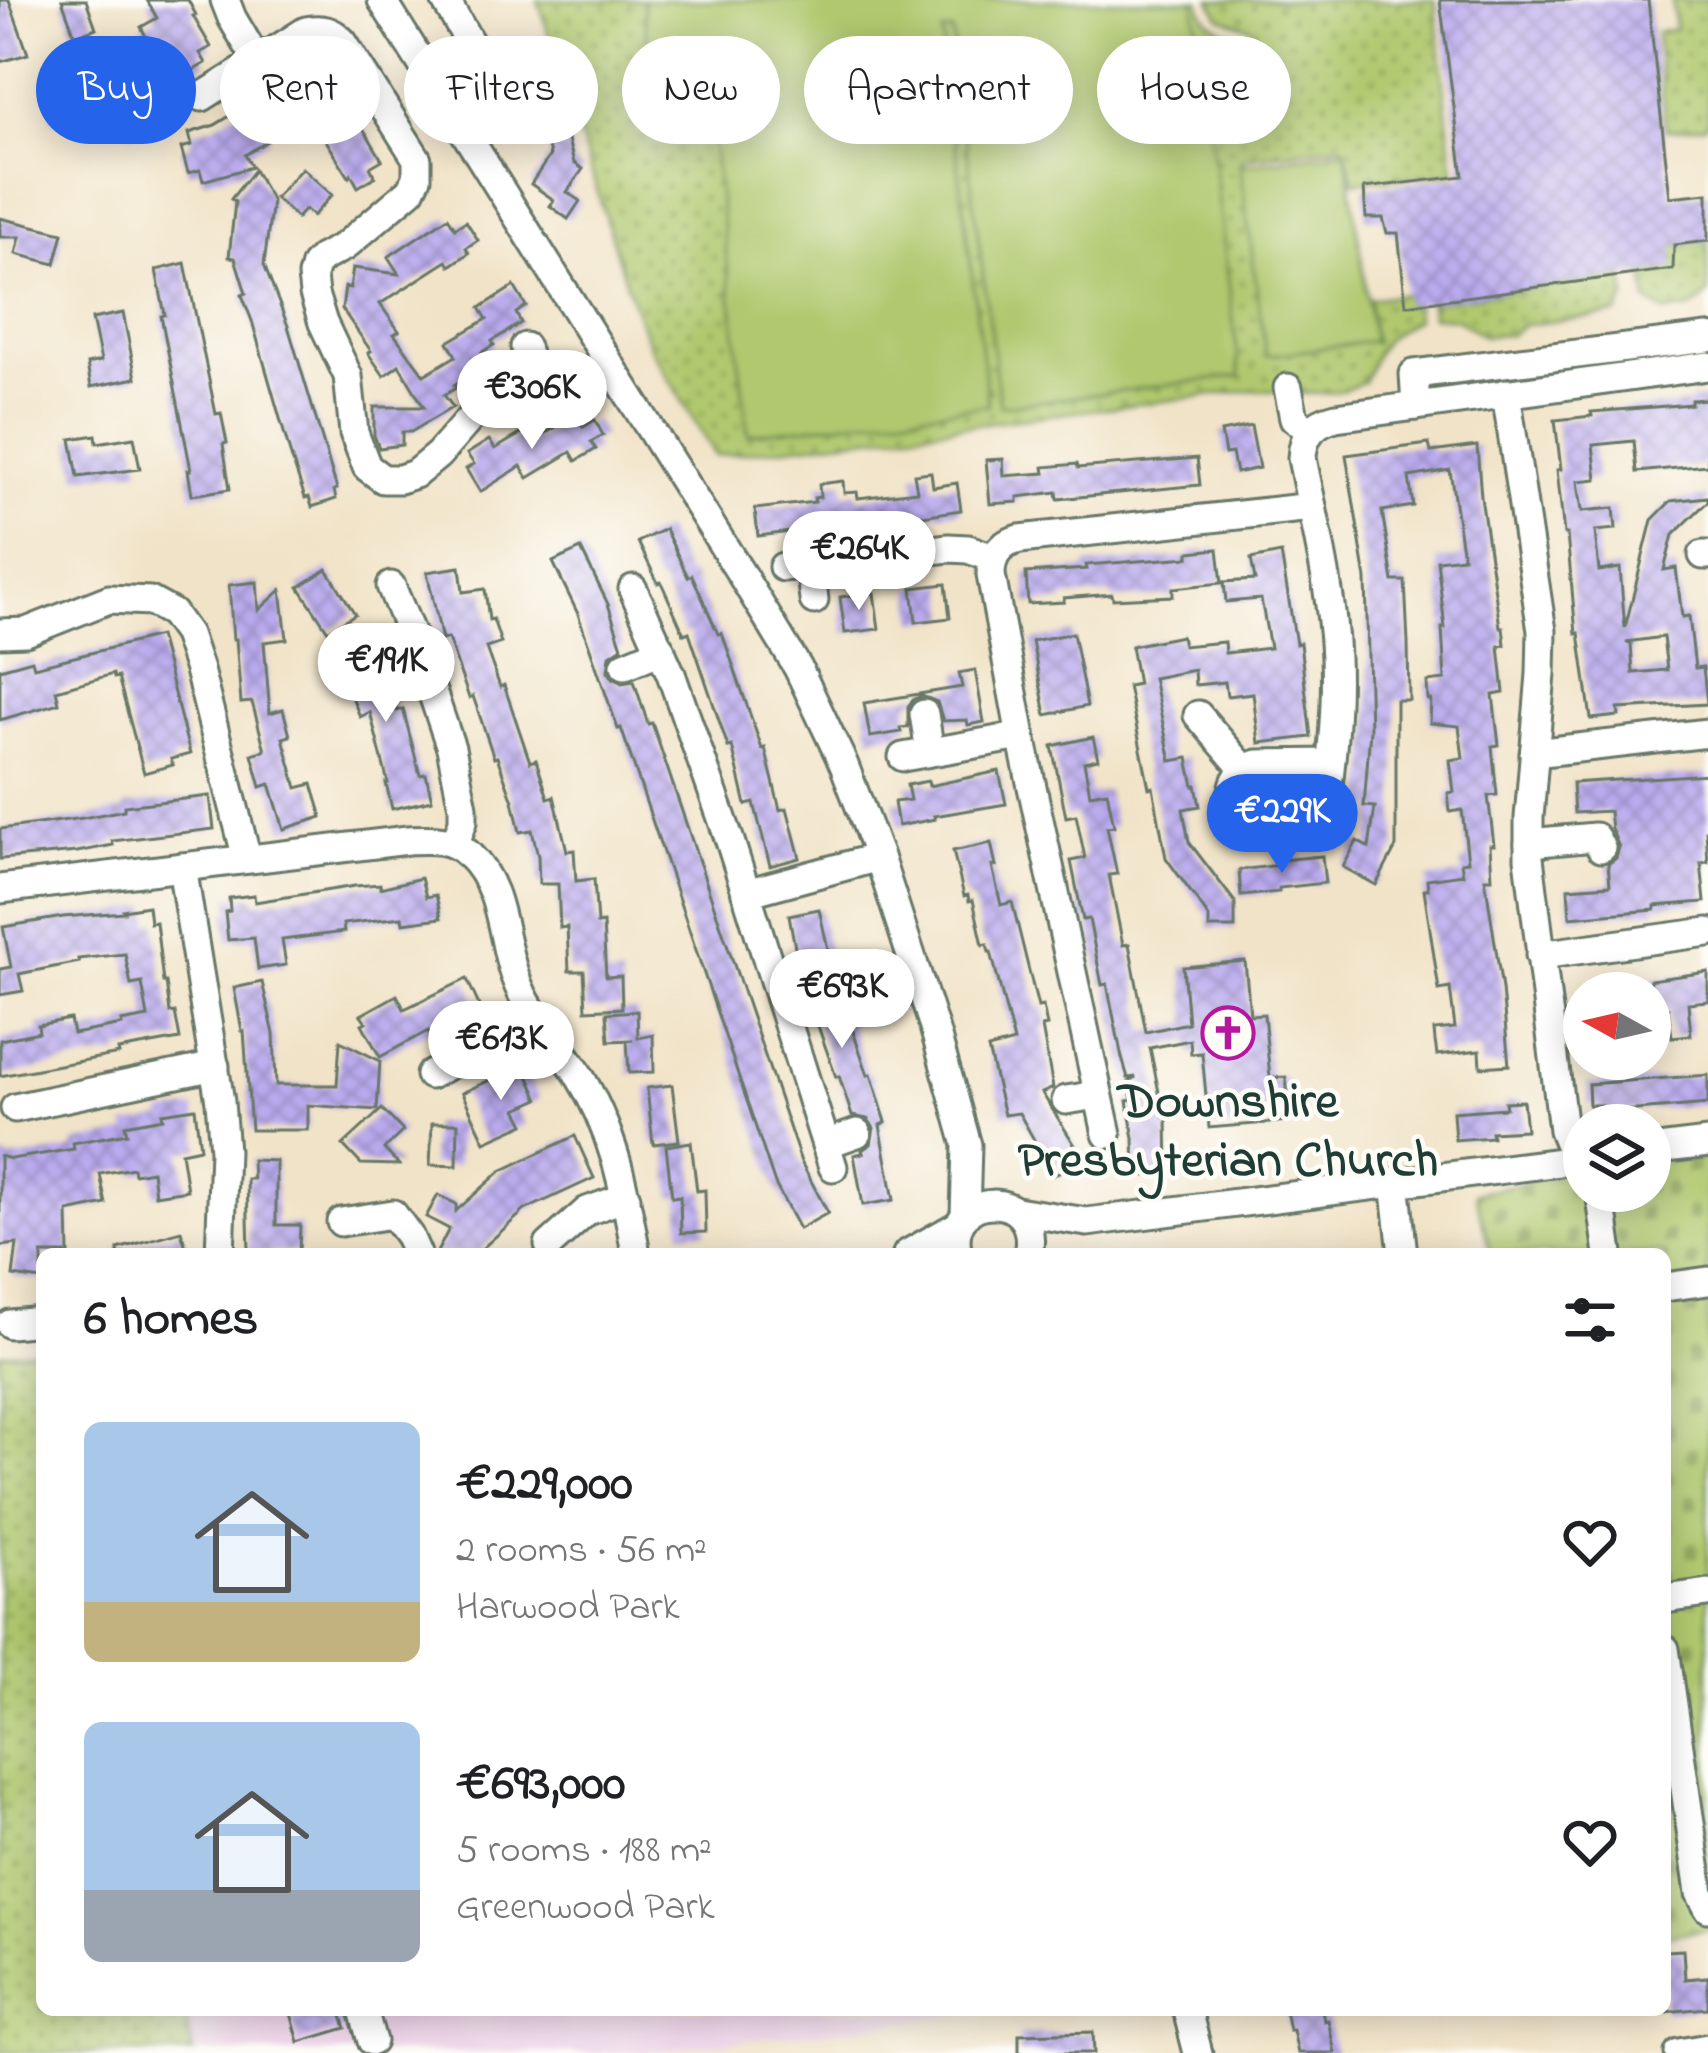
<!DOCTYPE html>
<meta charset="utf-8">
<style>
:root{--surface:#fff;--page:#f6f6f6;--text:#202124;--muted:#757577;--accent:#2563eb}
body{margin:0;font-family:"Indie Flower",sans-serif;background:var(--page);color:var(--text);height:100vh;display:flex;flex-direction:column;font-size:45px;white-space:nowrap}
*{box-sizing:border-box;margin:0}
p{font-size:39px;color:var(--muted)}
.icon{flex:none;width:66px;height:66px;fill:none;stroke:currentColor;stroke-width:2;stroke-linecap:round;stroke-linejoin:round}
.map{position:relative;flex:1;overflow:hidden}
.drawer{position:absolute;left:36px;top:1248px;width:1635px;height:768px;display:flex;flex-direction:column;background:var(--surface);border-radius:18px;box-shadow:0 6px 30px #0003}
.drawer>*{flex:none}
.banner{position:absolute;left:36px;top:36px;width:1638px;height:108px;display:flex;gap:24px}
.needle{width:78px;rotate:278deg}
.tools{position:absolute;left:1563px;top:972px;display:grid;gap:24px}
.tools a{display:grid;place-items:center;width:108px;height:108px;border-radius:50%;background:var(--surface);box-shadow:0 6px 30px #0003;font-size:60px}
.price{position:absolute;translate:-50% -102px;padding:0 27px;border-radius:42px;background:#fff;color:#222;font-size:39px;line-height:78px;filter:drop-shadow(0 3px 6px #0008)}
.price::after{content:'';position:absolute;left:50%;top:72px;width:36px;height:27px;margin-left:-18px;background:inherit;clip-path:polygon(0 0,100% 0,50% 100%)}
.price.current{background:var(--accent);color:#fff}
ul{padding:0;list-style:none}
li{display:flex;align-items:center;gap:36px;height:300px;padding:0 48px}
li span{display:grid;place-items:center;flex:none;width:336px;height:240px;border-radius:18px;color:#555}
li>.icon{margin-inline-start:auto}
span .icon{width:144px;height:144px;fill:#fffc;stroke-width:1}
li b{font-size:51px}
h2{display:flex;justify-content:space-between;align-items:center;height:144px;padding:0 48px;font-size:51px}
.chip{padding:0 42px;border-radius:54px;background:var(--surface);box-shadow:0 6px 30px #0003;font-size:42px;line-height:108px}
.chip.current{background:var(--accent);color:#fff}
.map>svg:first-child{display:block}
.built{fill:#edd0e8}
.grass{fill:url(#grass-dots);stroke:#688251;stroke-width:3}
.cemetery{fill:url(#cemetery-stones);stroke:#688251;stroke-width:3}
.garden{fill:#b0c86e;stroke:#688251;stroke-width:3}
.building{fill:url(#building-cross-hatch);fill-rule:evenodd}
.lines{fill:none;stroke-linecap:round;stroke-linejoin:round}
.minor-casing{stroke:#687767;stroke-width:33}
.minor{stroke:#fff;stroke-width:27}
.labels{text-anchor:middle;stroke-width:9;stroke-linejoin:round;paint-order:stroke}
.poi-label{font-size:51px;font-weight:bold;fill:#1f3d34;stroke:#fdfcf7}
</style>
<div class="map">
<svg width="1708" height="2053" viewBox="0 0 1708 2053">
<defs>
<pattern id="grass-dots" width="8" height="8" patternUnits="userSpaceOnUse" patternTransform="scale(3)"><rect width="8" height="8" fill="#b0c86e"/><path d="M2 2h.1M6 6h.1" fill="none" stroke="#8fa45b" stroke-width="1.8" stroke-linecap="round"/></pattern>
<pattern id="cemetery-stones" width="16" height="16" patternUnits="userSpaceOnUse" patternTransform="scale(3)"><rect width="16" height="16" fill="#b0c86e"/><path d="M2 7V4a2 2 0 0 1 4 0v3zM10 15v-3a2 2 0 0 1 4 0v3z" fill="#8fa45b"/></pattern>
<pattern id="building-cross-hatch" width="8" height="8" patternUnits="userSpaceOnUse" patternTransform="scale(3)"><rect width="8" height="8" fill="#baaaee"/><path d="M0 0l8 8M0 8l8-8" fill="none" stroke="#978cc2"/></pattern>
</defs>
<rect width="100%" height="100%" fill="#fdfcf7"/>
<filter id="ink" filterUnits="userSpaceOnUse"><feTurbulence type="fractalNoise" baseFrequency=".00833" numOctaves="2"/><feDisplacementMap in="SourceGraphic" scale="24" xChannelSelector="R" yChannelSelector="G"/><feConvolveMatrix kernelMatrix="1 2 1 2 8 2 1 2 1" color-interpolation-filters="sRGB"/></filter>
<filter id="wash" filterUnits="userSpaceOnUse"><feTurbulence type="fractalNoise" baseFrequency=".004" numOctaves="4" result="noise"/><feDisplacementMap in="SourceGraphic" scale="48" xChannelSelector="R" yChannelSelector="G"/><feGaussianBlur stdDeviation="2.7" result="paint"/><feColorMatrix in="noise" values="0 0 0 0 0 0 0 0 0 0 0 0 0 0 0 0 0 1.4 0 .05"/><feComposite in="paint" operator="in"/></filter>
<g filter="url(#wash)">
<rect width="100%" height="100%" fill="#f1e3c7"/>
<path class="built" d="M184 2010H995L642 2053H193Z"/>
<g class="grass">
<path d="M538 0H643L652 69 703 63 987 404 942 33 1199 0C1205 28 1230 34 1256 36V30L1220 17 1211 0H1435L1454 173 1354 182 1343 145 1245 158 1240 165 1372 341 1369 299 1405 294 1415 304 1416 319C1381 338 1378 346 1364 382 1328 401 1295 392 1255 390L715 456 650 347 626 284Z"/>
<path d="M1672 0H1708V123L1704 126 1666 130 1656 33 1675 29Z"/>
<path d="M1708 241V294L1693 308 1666 313 1647 301 1644 272 1674 245Z"/>
<path d="M1624 275 1626 297 1617 314 1523 325 1510 335 1483 336 1457 319 1432 316 1430 302Z"/>
<path d="M42 1350V2010H184L193 2053H0V1354Z"/>
</g>
<path class="cemetery" d="M1708 1157V1929L1665 1936V1254H1491L1475 1193 1584 1171V1191H1650V1163Z"/>
<g class="garden">
<path d="M643 0H1194L1240 376 1000 406 952 31 942 33 988 405 748 434 703 64 651 69Z"/>
<path d="M1346 150 1373 341 1266 356 1240 165Z"/>
</g>
<g id="blocks">
<g class="building">
<path d="M0 0H9L28 54 0 62Z"/>
<path d="M62 0H86L96 28 75 36Z"/>
<path d="M147 0H188L196 15 193 16 211 47 200 53 206 63 187 74 181 63 165 72 141 27 157 18Z"/>
<path d="M1440 0H1648L1670 197 1708 193V241L1674 245 1673 269 1406 305 1398 233H1387L1383 218H1366L1364 188 1463 176Z"/>
<path d="M307 62 314 73 322 68 368 136 382 160 370 167 375 177 358 187 351 174 349 177 306 109 267 135 270 139 245 155 252 167 203 181 200 170 188 173 181 148 192 145 189 133 215 125 251 103 255 111 293 86 286 76Z"/>
<path d="M533 67 538 86 553 82 574 163 583 169 567 192 580 201 568 219 550 206 554 200 531 184 550 155 538 108 516 114 504 76Z"/>
<path d="M56 83 142 95 137 133 51 119Z"/>
<path d="M302 168 332 195 313 216 305 209 297 218 275 198Z"/>
<path d="M254 170 272 201 264 265 288 326 337 489 334 490 336 499 312 507 309 497 305 498 290 453 252 321 242 295 246 293 235 258 229 257 235 202 231 199Z"/>
<path d="M448 217 455 228 466 221 478 240 466 248 469 253 450 266 447 261 380 304 399 331 394 334 424 375 456 356 448 342 487 319 480 308 514 286 526 306 516 313 521 323 492 341 494 345 482 352 489 364 454 385 456 388 444 395 453 407 411 432H402V445L379 448 374 435V407H424L399 365 384 376 368 353 371 351 342 309 345 287 350 288 353 268 399 274 388 257Z"/>
<path d="M0 218 63 233 55 264 16 254 20 237H0Z"/>
<path d="M185 263 216 414 221 413 227 443 223 444 230 489 192 495 188 470H191L161 316 165 315 156 270Z"/>
<path d="M123 313 136 378 91 387 87 364 101 361 92 319Z"/>
<path d="M1708 399V465L1637 472 1634 441 1593 445 1597 479 1578 481 1582 511 1614 508 1616 529 1595 531 1599 571 1620 568 1625 628 1652 520 1671 501 1708 497V501L1673 535 1664 570 1676 568 1682 617 1689 616 1695 668 1703 667 1707 704 1618 709 1619 716 1591 719 1579 633 1576 634 1567 534H1564L1557 470 1561 469 1555 420 1592 416 1591 412 1691 404V400ZM1663 637 1667 670 1633 673 1631 643 1626 642Z"/>
<path d="M575 415 583 427 595 420 603 435 591 442 596 449 576 461 571 452 528 478 521 466 480 492 466 469 474 464 467 454 489 440 495 449 529 429 535 440Z"/>
<path d="M1251 426 1259 468 1236 473 1232 453 1225 454 1221 432Z"/>
<path d="M96 435 97 443 134 437 140 469 78 477 71 439Z"/>
<path d="M1429 444 1431 452 1477 446 1481 497 1500 627H1503L1505 645 1499 646 1504 693 1493 695 1499 745 1492 746 1497 795 1488 796 1494 845H1490L1492 878H1485L1502 989 1509 1065 1481 1067 1480 1050 1437 1055 1435 1041 1434 1030 1455 1028 1450 988 1439 990 1424 889H1428L1427 879 1463 874 1461 862 1468 861 1462 810 1450 812 1448 793 1454 792 1450 760 1463 758 1459 726 1430 723 1431 700H1428L1427 682 1445 680 1442 628H1445L1437 560 1463 557 1450 470 1409 477 1413 506 1382 511 1393 581H1405L1408 643 1409 700H1396V847L1376 885 1343 867 1357 841 1369 848 1375 807 1364 806 1370 730 1366 579 1346 455Z"/>
<path d="M1197 458 1200 485 1058 499 1057 492 1018 497V502L990 504 986 460 1003 459 1004 476 1045 473 1044 467 1077 464 1078 468Z"/>
<path d="M931 472 933 487 957 483 961 510 870 524 869 518 798 527V531L758 536 755 509 815 502 814 498 820 497 819 484 843 481 844 493 857 492 858 498 917 491 914 474Z"/>
<path d="M665 529 688 577 692 575 718 634 722 633 762 749 765 748 780 810 787 808 800 858 770 866 754 803 746 805 732 746 728 747 689 632 684 634 661 582 658 583 638 542Z"/>
<path d="M581 549 608 604 622 647 610 655 608 671 613 678 622 683 634 681 648 724 652 723 801 1162 828 1213 799 1229 775 1184 621 728 618 729 578 614 553 562Z"/>
<path d="M1218 549 1222 583 1173 588V596L1113 599 1112 594 1064 598V602L1028 604 1026 573 1087 569 1086 565 1189 557V552Z"/>
<path d="M1281 553 1296 644 1300 643 1311 737 1259 743 1253 693 1227 696 1225 682 1195 685 1194 670 1153 678 1171 761 1188 758 1194 786 1196 785 1200 806 1183 809 1189 842 1235 902V928H1209V917L1166 858 1153 787 1149 788 1128 686 1138 684 1131 646 1181 636 1183 646 1224 642 1225 653 1270 648 1261 599 1226 602 1224 582 1255 580 1251 559Z"/>
<path d="M460 567 463 592 485 589 489 620 493 619 501 643 486 648 500 687 504 685 530 762 536 760 548 798 554 796 567 851 574 850 576 881 594 879 597 924 603 923 606 977 621 976 622 1008 586 1010 584 971H569L567 927 560 928 558 884H539L538 856 532 830 520 832 513 801 497 757 494 758 473 696 469 698 448 638 442 640 427 572Z"/>
<path d="M327 569 355 614 328 631 299 587Z"/>
<path d="M257 582 259 610 281 590 287 639 264 642 270 713 283 709 290 736 283 738 297 788 312 784 322 817 284 829 270 784 261 787 252 754 265 750 252 702 241 703 236 639H233L229 585Z"/>
<path d="M946 584 950 618 916 622 912 588Z"/>
<path d="M874 593 879 629 845 633 840 597Z"/>
<path d="M1073 633 1087 706 1046 715 1032 641Z"/>
<path d="M159 636 190 754 171 759 173 765 144 773 118 677 114 678 113 674 56 690 59 703 0 720V669L32 660 34 667Z"/>
<path d="M374 639 384 664 379 666 397 711 403 709 420 775 426 774 432 800 392 809 386 783H388L370 712 360 717 345 679 349 677 340 653Z"/>
<path d="M975 670 984 722 968 725 967 720 943 721 937 702 922 696 914 699 908 706V727L900 728 901 732 870 737 864 703 962 687 959 673Z"/>
<path d="M1093 737 1098 759 1084 762 1090 794 1107 791 1114 826 1107 827 1117 874 1109 875 1123 945 1129 944 1146 1032 1188 1023 1183 967 1245 961 1250 1015 1264 1014 1270 1078 1286 1077 1290 1121 1209 1128 1202 1053 1191 1054 1190 1040 1150 1048 1164 1117H1167L1168 1177 1135 1175 1134 1138 1127 1101 1132 1100 1129 1082 1136 1077 1128 1078 1122 1058 1107 984 1102 985 1089 919 1083 920 1071 861 1085 858 1076 815 1066 817 1052 746Z"/>
<path d="M999 771 1006 804 934 816 935 819 898 826 894 802 910 800 907 785 928 781 929 786Z"/>
<path d="M1708 774V830L1706 831 1708 862 1701 863 1705 902 1655 906V910L1570 917 1568 888 1610 885 1608 864 1616 858 1619 847 1611 828 1609 811 1574 813 1572 783Z"/>
<path d="M210 796 214 829 112 841 113 845 77 852 0 859V829L83 818 124 810V806Z"/>
<path d="M991 843 996 866H992L1001 905 1012 902 1038 1007 1043 1006 1047 1026 1042 1027 1053 1088 1042 1093 1083 1158 1054 1175 1019 1113 1004 1115 988 1049 1014 1042 991 952H989L987 944 983 945 973 900 969 901 968 895 964 896 953 851Z"/>
<path d="M1322 856 1325 883 1279 888V892L1241 896 1239 870 1281 865V860Z"/>
<path d="M421 878 426 897 436 895 441 918 403 923 402 917 343 924 344 932 282 940 286 965 258 969 254 938 228 940 225 912 230 911 229 898 254 895 255 902 355 886 380 884V888Z"/>
<path d="M148 906 150 923 156 922 163 982H166L170 1013 175 1012 180 1039 118 1050 119 1054 0 1076V1040L39 1032 38 1025 70 1019 73 1034 122 1025 121 1022 148 1017 142 983 131 985 125 954 78 959 79 962 19 974 23 991 0 995V969L11 967 3 927 63 917 124 912 123 910Z"/>
<path d="M819 909 830 958 828 959 868 1075 871 1074 886 1122 880 1125 894 1200 863 1205 854 1155 863 1153 862 1150 871 1144 874 1128 868 1119 852 1116 839 1076 836 1077 800 975 789 915Z"/>
<path d="M1708 972V1001L1688 1003 1691 1035 1672 1037 1668 1008 1650 1010V980Z"/>
<path d="M467 979 482 1012 431 1037 428 1031 380 1057 362 1024 366 1022 361 1015 397 995 404 1009Z"/>
<path d="M262 982 274 1034 276 1085H337L340 1041 380 1061 377 1110 308 1105V1130H251L244 1031H242L234 988Z"/>
<path d="M637 1011 638 1038 653 1035 654 1072 629 1073 627 1041 633 1040 609 1041 607 1013Z"/>
<path d="M523 1065 539 1099 517 1109 525 1124 485 1142 462 1093Z"/>
<path d="M1708 1075V1104L1601 1113 1600 1105H1589L1588 1084Z"/>
<path d="M672 1085 679 1141 653 1144 647 1088Z"/>
<path d="M1523 1101 1526 1130 1491 1132 1492 1137 1455 1140 1453 1112 1506 1108 1505 1102Z"/>
<path d="M195 1108 200 1148 181 1152 187 1190 155 1195 152 1171 134 1174 133 1168 100 1174 106 1204 68 1212 69 1254H42V1280L13 1276 17 1244 0 1246V1156L11 1159 74 1149 73 1143 127 1133 125 1125 163 1118 162 1113Z"/>
<path d="M382 1109 403 1131 384 1149 399 1165 361 1164 343 1145Z"/>
<path d="M432 1123H458L457 1166 430 1165Z"/>
<path d="M575 1136 594 1178 525 1210 476 1254H436L449 1229 426 1217 438 1195 456 1204V1211L501 1171Z"/>
<path d="M691 1142 697 1191 705 1190 706 1232 681 1233 680 1196 672 1197 666 1146Z"/>
<path d="M252 1160 276 1161V1225H300L299 1251 249 1254 247 1179H253Z"/>
<path d="M181 1231 188 1254H118V1249Z"/>
<path d="M1683 1950 1685 1979 1708 1977V2008L1665 2012V1951Z"/>
<path d="M290 2010H340L346 2028 299 2042Z"/>
<path d="M1285 2010H1322L1324 2021 1328 2020 1335 2053H1298L1293 2030H1289Z"/>
<path d="M1093 2032 1094 2053H1019V2034Z"/>
</g>
</g>
</g>
<g filter="url(#ink)">
<use href="#blocks" fill-opacity="0" stroke="#687767" stroke-width="3"/>
<g class="lines">
<g class="minor-casing">
<g id="minor">
<path d="M225 0 232 18 258 62"/>
<path d="M382 0 743 577 798 668 844 765 879 857 934 1027 967 1145 965 1216"/>
<path d="M445 0 470 43"/>
<path d="M202 97 306 31C322 28 332 30 343 42L417 159V178L411 190 345 246 322 258 315 265 312 276 314 294 323 323 348 376 354 433 367 467 383 479H400L415 474 438 455 473 415 534 378"/>
<path d="M525 347 534 378 553 392"/>
<path d="M1288 388 1294 418 1310 431"/>
<path d="M1506 393 1542 631 1541 674 1529 818V858L1563 1130 1575 1160"/>
<path d="M1416 406 1414 374 1708 338"/>
<path d="M1703 555H1708"/>
<path d="M810 564 814 600"/>
<path d="M783 567 949 548 968 549 993 558"/>
<path d="M391 586 420 656 451 748 463 807V821L455 844"/>
<path d="M633 589 671 674 730 841 833 1167"/>
<path d="M0 633 26 632 109 599 150 601 172 613 187 634 199 670 247 859"/>
<path d="M625 665 661 650"/>
<path d="M924 714 930 752"/>
<path d="M1198 715 1244 769"/>
<path d="M1534 753 1708 733"/>
<path d="M903 757 1021 736"/>
<path d="M1330 763 1258 764C1229 770 1225 806 1247 820 1256 825 1265 824 1274 823 1301 822 1324 818 1328 787 1333 745 1337 701 1335 658 1332 591 1315 524 1302 458 1303 435 1314 422 1336 417L1708 366"/>
<path d="M1529 843 1595 837 1601 848"/>
<path d="M182 867 220 1102 224 1151 220 1254"/>
<path d="M0 889 408 840C431 839 451 837 468 854 507 891 499 944 520 989 533 1020 559 1044 577 1072 613 1129 625 1189 636 1254"/>
<path d="M746 893 879 857"/>
<path d="M1540 955 1708 932"/>
<path d="M430 1075 537 1017"/>
<path d="M1066 1100 1098 1095"/>
<path d="M15 1108 215 1066"/>
<path d="M1107 1134 1021 736 991 575C991 555 1001 543 1020 539L1312 507"/>
<path d="M826 1144 857 1133"/>
<path d="M1650 1150 1708 1143"/>
<path d="M1395 1182 1403 1254"/>
<path d="M1600 1191 1609 1254"/>
<path d="M1016 1211 1087 1222 1584 1159"/>
<path d="M341 1222 393 1214 409 1236 417 1254"/>
<path d="M549 1245 587 1211 626 1197"/>
<path d="M907 1254 959 1225"/>
<path d="M958 1254C941 1189 1043 1186 1028 1254"/>
<path d="M1665 1287 1708 1281"/>
<path d="M10 1324 42 1321"/>
<path d="M1665 1599 1708 1593"/>
<path d="M1665 1649 1700 1893 1708 1908"/>
<path d="M363 2010 372 2041"/>
<path d="M1187 2010 1198 2053"/>
<path d="M1679 2053 1708 2048"/>
</g>
</g>
<use href="#minor" class="minor"/>
</g>
</g>
<defs>
<g id="church-ring" transform="scale(2.7)"><circle r="9.5" fill="#fdfcf7" stroke="#b5179e" stroke-width="1.5"/><path d="M-1.2-6h2.4v3.5h3.3v2.4h-3.3V6h-2.4V-.1h-3.3v-2.4h3.3Z" fill="#b5179e"/></g>
</defs>
<g fill-rule="evenodd">
<use href="#church-ring" x="1228" y="1033"/>
</g>
<g class="labels">
<g class="poi-label">
<text x="1228" y="1116">Downshire<tspan x="1228" dy="59">Presbyterian Church</tspan></text>
</g>
</g>
</svg>
<div class="tools">
<a><svg class="needle" viewBox="-14 -14 28 28"><path d="M0-13l5 13h-10z" fill="#e53935"/><path d="M0 13l5-13h-10z" fill="#757577"/></svg></a>
<a><svg class="icon" aria-label="layers" viewBox="0 0 24 24"><path d="M12 4l9 5-9 5-9-5zM3 14l9 5 9-5"/></svg></a>
</div>
<b class="price" style="left:532px;top:452px">€306K</b>
<b class="price" style="left:859px;top:613px">€264K</b>
<b class="price" style="left:386px;top:725px">€191K</b>
<b class="price current" style="left:1282px;top:876px">€229K</b>
<b class="price" style="left:842px;top:1051px">€693K</b>
<b class="price" style="left:501px;top:1103px">€613K</b>
<div class="banner">
<a class="chip current">Buy</a>
<a class="chip">Rent</a>
<a class="chip">Filters</a>
<a class="chip">New</a>
<a class="chip">Apartment</a>
<a class="chip">House</a>
</div>
<section class="drawer">
<h2>6 homes<svg class="icon" aria-label="filters" viewBox="0 0 24 24"><path d="M4 7h16M4 17h16"/><circle cx="9" cy="7" r="2"/><circle cx="15" cy="17" r="2"/></svg></h2>
<ul>
<li><span style="background:linear-gradient(#a9c7e8 75%,#c2b280 0)"><svg class="icon" aria-label="home" viewBox="0 0 24 24"><path d="M3 11l9-7 9 7M6 9v11h12V9"/></svg></span><div><b>€229,000</b><p>2 rooms · 56 m²</p><p>Harwood Park</p></div><svg class="icon" aria-label="heart" viewBox="0 0 24 24"><path d="M12 20l-8-8c-3-5 5-10 8-4 3-6 11-1 8 4z"/></svg></li>
<li><span style="background:linear-gradient(#a9c7e8 70%,#9aa5b1 0)"><svg class="icon" aria-label="home" viewBox="0 0 24 24"><path d="M3 11l9-7 9 7M6 9v11h12V9"/></svg></span><div><b>€693,000</b><p>5 rooms · 188 m²</p><p>Greenwood Park</p></div><svg class="icon" aria-label="heart" viewBox="0 0 24 24"><path d="M12 20l-8-8c-3-5 5-10 8-4 3-6 11-1 8 4z"/></svg></li>
</ul>
</section>
</div>
